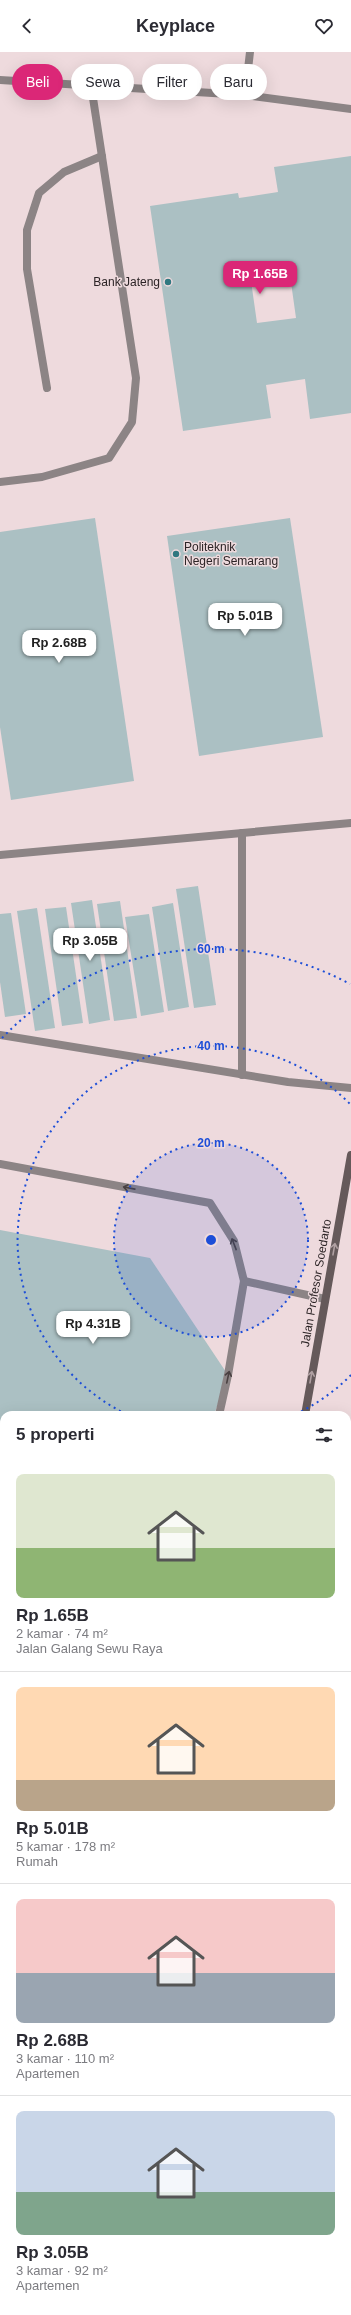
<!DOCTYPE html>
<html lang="id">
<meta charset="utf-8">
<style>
:root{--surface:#fff;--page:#f2f2f3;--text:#2b2b33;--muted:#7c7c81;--line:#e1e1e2;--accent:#db2777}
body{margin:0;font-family:Arial,sans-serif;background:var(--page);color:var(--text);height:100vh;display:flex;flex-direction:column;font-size:15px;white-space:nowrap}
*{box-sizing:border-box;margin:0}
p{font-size:13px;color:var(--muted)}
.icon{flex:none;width:22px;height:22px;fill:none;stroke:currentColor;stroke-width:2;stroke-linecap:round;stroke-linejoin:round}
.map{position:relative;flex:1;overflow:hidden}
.side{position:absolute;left:0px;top:1359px;width:351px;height:904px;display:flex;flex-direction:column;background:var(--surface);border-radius:12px 12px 0 0;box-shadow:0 4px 16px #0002}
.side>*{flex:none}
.banner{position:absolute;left:12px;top:12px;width:327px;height:36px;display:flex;gap:8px}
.price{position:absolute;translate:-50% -34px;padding:0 9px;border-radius:8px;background:#fff;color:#222;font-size:13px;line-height:26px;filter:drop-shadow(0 1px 2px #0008)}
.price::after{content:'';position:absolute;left:50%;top:24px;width:12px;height:9px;margin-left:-6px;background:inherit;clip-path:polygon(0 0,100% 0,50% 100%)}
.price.on{background:var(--accent);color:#fff}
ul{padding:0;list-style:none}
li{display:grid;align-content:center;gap:8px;height:212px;padding:0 16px}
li+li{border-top:1px solid var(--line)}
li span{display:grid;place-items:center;height:124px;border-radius:8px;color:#555}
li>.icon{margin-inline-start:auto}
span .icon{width:72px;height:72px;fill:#fffc;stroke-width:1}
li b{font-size:17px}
h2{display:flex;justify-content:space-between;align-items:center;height:48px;padding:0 16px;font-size:17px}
.pill{padding:0 14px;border-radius:18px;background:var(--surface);box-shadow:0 4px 16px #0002;font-size:14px;line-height:36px}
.pill.on{background:var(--accent);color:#fff}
header{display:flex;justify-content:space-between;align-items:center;height:52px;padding:0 16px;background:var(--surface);font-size:18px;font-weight:700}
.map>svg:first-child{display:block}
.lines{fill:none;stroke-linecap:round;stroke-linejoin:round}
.stream{stroke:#d8929f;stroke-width:10}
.building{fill:#abc0c3;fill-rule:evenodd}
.lane{stroke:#8c8485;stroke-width:8}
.street{stroke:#8c8485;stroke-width:8}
.secondary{stroke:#65595a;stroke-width:8}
.oneway{stroke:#494142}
.oneway2{stroke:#b0a0a2}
.ring{fill:none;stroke:#1d4ed8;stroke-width:2;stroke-dasharray:2 4}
.poi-dot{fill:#307880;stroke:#eedadd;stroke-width:1.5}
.labels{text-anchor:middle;stroke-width:3;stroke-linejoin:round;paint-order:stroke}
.poi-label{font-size:12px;fill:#2c2426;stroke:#eedadd;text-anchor:end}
.street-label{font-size:12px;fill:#2c2426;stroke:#eedadd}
.centre{fill:#1d4ed8;stroke:#eedadd;stroke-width:2}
.ring-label{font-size:12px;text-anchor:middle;font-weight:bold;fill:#1d4ed8;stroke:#eedadd;stroke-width:3;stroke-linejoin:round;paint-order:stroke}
</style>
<header><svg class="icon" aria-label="back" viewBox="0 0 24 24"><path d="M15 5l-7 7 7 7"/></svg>Keyplace<svg class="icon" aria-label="heart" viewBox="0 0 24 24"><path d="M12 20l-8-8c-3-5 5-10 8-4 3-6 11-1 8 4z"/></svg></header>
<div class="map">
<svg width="351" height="2263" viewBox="0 0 351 2263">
<rect width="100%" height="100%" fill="#eedadd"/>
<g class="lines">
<g class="stream">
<path d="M347 1873 351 1871"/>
<path d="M0 2219 4 2213"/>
</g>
</g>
<g class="building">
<path d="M351 104V361L310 367 305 327 266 333 271 366 183 379 150 154 238 141 239 146 278 140 274 115ZM288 209 296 266 257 271 249 215Z"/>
<path d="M95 466 134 729 11 748 0 675V480Z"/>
<path d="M290 466 323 685 199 704 167 484Z"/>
<path d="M198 834 216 953 194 956 176 837Z"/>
<path d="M92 848 110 968 89 972 71 851Z"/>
<path d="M120 849 137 966 114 969 97 852Z"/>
<path d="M173 851 189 955 168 959 152 855Z"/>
<path d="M66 855 83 971 62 974 45 857Z"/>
<path d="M37 856 55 976 35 979 17 859Z"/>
<path d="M11 861 26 962 5 965 0 930V862Z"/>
<path d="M149 862 164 960 141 964 125 865Z"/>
<path d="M0 1178 150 1206 228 1323 214 1363H4V1694L0 1693Z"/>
<path d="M347 1619 351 1620V1660L347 1659Z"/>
<path d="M0 1902 4 1903V1963L1 1980Z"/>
<path d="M0 2120 4 2123V2166L0 2163Z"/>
<path d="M0 2174 4 2176V2184L0 2191Z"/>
<path d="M128 2259H179L180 2262 129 2263Z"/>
<path d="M212 2259H235L236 2263H201Z"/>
</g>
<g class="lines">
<g class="lane">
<path d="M47 336 27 217V178L39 141 64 120 102 104"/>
<path d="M0 430 42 425 109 406 132 370 136 326 91 33"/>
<path d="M0 803 351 771"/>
<path d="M0 983 288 1030 351 1036"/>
<path d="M242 1023V781"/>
<path d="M0 1112 210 1151 234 1189 244 1229 228 1323 219 1363"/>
<path d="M244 1229 325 1247"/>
<path d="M347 1412H351"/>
<path d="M347 1585 351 1586"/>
<path d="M0 1738 4 1739"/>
</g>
<g class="street">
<path d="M0 28 245 43 351 57"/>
<path d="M245 43 250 0"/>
<path d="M347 2177H351"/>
</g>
<g class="secondary">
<path d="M305 1363 351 1103"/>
<path d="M347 1400 351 1378"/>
<path d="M347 1827 351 1825"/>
<path d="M0 1830H4"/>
<path d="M347 2242 350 2263"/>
<path d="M314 2259V2263"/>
</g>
</g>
<defs><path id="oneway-shaft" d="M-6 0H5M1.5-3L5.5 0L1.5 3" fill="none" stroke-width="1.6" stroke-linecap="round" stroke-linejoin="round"/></defs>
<g class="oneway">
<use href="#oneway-shaft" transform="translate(129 1136) rotate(-169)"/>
<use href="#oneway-shaft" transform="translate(234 1192) rotate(-111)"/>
<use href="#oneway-shaft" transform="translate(228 1325) rotate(-78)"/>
</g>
<g class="oneway2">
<use href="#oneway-shaft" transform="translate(334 1197) rotate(-80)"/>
<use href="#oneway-shaft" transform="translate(311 1325) rotate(-80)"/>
</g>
<circle cx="211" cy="1188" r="97" fill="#1d4ed8" fill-opacity=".12"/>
<g class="ring">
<circle cx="211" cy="1188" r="97"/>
<path d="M351 1323A194 194 0 0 1 296 1362M126 1362A194 194 0 1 1 351 1053"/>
<path d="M2 986A291 291 0 0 1 350 932"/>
</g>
<g class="poi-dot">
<circle cx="168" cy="230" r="4"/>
<circle cx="176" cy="502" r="4"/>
</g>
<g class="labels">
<g class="poi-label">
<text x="160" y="234">Bank Jateng</text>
<text x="184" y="499" text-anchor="start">Politeknik<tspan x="184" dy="14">Negeri Semarang</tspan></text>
</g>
<g class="street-label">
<text transform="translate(316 1231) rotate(-80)" y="4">Jalan Profesor Soedarto</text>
</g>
</g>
<circle cx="211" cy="1188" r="6" class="centre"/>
<g class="ring-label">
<text x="211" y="901">60 m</text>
<text x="211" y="998">40 m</text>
<text x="211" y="1095">20 m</text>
</g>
</svg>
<b class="price on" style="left:260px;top:243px">Rp 1.65B</b>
<b class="price" style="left:245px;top:585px">Rp 5.01B</b>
<b class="price" style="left:59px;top:612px">Rp 2.68B</b>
<b class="price" style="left:90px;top:910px">Rp 3.05B</b>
<b class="price" style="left:93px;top:1293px">Rp 4.31B</b>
<div class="banner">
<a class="pill on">Beli</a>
<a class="pill">Sewa</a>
<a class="pill">Filter</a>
<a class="pill">Baru</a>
</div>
<section class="side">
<h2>5 properti<svg class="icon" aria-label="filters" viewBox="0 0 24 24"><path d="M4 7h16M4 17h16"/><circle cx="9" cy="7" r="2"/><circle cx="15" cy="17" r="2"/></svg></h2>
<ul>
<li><span style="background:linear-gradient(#dfe7d0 60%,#8fb573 0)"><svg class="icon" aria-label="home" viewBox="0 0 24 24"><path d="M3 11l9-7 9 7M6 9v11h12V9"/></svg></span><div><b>Rp 1.65B</b><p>2 kamar · 74 m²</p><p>Jalan Galang Sewu Raya</p></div></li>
<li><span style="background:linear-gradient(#ffd9b3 75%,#b9a48a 0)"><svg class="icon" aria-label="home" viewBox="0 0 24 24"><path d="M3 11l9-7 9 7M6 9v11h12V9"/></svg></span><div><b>Rp 5.01B</b><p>5 kamar · 178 m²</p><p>Rumah</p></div></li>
<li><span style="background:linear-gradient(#f6c9c9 60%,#9aa5b1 0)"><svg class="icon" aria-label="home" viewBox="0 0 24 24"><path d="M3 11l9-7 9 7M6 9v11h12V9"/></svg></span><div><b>Rp 2.68B</b><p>3 kamar · 110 m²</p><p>Apartemen</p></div></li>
<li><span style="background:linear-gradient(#c9d6e8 65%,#7fa58c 0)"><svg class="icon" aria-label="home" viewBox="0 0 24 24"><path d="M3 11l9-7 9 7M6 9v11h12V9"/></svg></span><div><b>Rp 3.05B</b><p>3 kamar · 92 m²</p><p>Apartemen</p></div></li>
</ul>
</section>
</div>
